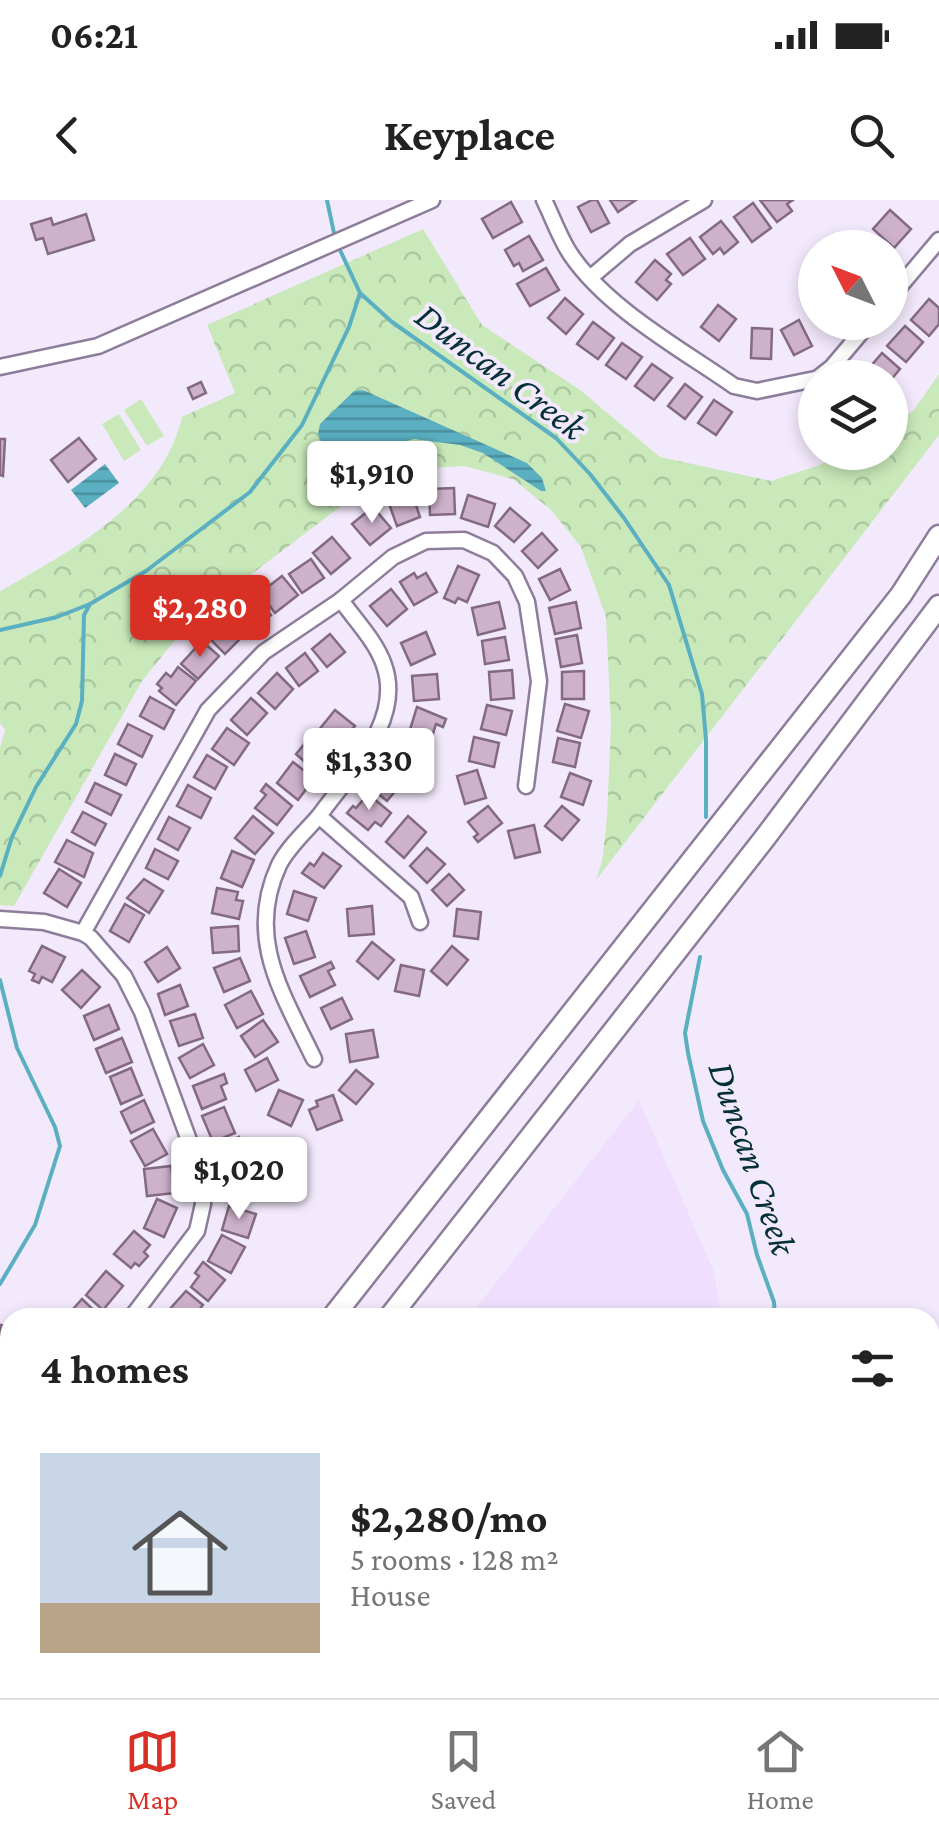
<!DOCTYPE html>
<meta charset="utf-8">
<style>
:root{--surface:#fff;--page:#f2f2f2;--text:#222;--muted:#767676;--line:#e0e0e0;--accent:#d93025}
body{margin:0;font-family:"Crimson Pro",serif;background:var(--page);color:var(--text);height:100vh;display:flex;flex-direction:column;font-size:38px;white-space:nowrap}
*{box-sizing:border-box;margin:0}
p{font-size:32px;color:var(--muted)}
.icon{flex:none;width:55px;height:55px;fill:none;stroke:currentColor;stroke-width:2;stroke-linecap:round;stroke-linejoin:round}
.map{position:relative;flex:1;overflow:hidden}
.sheet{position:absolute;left:0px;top:1108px;width:940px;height:392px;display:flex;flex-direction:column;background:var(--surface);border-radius:30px 30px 0 0;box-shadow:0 5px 15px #0003}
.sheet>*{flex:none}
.needle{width:65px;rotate:312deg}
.tools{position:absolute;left:798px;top:30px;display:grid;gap:20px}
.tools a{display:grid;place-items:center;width:110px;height:110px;border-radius:50%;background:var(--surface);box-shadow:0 5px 15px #0003;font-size:50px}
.price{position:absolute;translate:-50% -85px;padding:0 22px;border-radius:10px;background:#fff;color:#222;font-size:32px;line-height:65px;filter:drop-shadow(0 2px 5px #0008)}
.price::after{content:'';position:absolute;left:50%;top:60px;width:30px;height:22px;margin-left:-15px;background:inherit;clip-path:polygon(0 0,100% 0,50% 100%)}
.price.selected{background:var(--accent);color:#fff}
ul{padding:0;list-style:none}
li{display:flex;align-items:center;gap:30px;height:250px;padding:0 40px}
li+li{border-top:2px solid var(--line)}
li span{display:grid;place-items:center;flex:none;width:280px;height:200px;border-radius:0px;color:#555}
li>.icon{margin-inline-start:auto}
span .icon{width:120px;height:120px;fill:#fffc;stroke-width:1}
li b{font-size:42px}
h2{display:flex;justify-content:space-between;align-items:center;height:120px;padding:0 40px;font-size:42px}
.status{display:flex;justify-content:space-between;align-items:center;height:70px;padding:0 50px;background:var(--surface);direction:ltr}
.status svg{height:28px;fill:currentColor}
header{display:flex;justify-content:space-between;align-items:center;height:130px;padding:0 40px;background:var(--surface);font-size:45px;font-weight:700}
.tabs{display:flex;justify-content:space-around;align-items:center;height:140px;border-top:2px solid var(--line);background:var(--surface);font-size:28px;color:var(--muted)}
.tabs a{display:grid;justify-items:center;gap:5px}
.tabs .selected{color:var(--accent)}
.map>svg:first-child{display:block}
.built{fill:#efdefe}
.forest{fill:url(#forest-crowns)}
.pitch{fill:#c9e9ba}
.water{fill:url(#water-rules)}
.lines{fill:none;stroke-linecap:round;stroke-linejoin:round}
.stream{stroke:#5aafc1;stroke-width:4}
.building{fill:#ceb2cc;stroke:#836a82;stroke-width:2.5}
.minor-casing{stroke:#8d7d9a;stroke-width:19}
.highway-casing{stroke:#8d7d9a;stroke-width:25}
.minor{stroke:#fff;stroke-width:14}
.highway{stroke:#fff;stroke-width:20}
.labels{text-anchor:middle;stroke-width:8;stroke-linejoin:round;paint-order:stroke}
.water-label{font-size:38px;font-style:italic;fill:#042f37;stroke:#f3e9fc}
</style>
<div class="status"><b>06:21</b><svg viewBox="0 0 49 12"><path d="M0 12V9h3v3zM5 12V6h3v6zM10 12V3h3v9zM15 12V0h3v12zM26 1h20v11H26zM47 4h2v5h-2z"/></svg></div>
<header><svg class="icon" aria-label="back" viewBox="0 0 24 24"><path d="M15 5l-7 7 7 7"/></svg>Keyplace<svg class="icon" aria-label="search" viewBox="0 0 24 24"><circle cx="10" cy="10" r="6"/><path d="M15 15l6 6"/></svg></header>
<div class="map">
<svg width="939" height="1498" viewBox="0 0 939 1498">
<defs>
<pattern id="forest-crowns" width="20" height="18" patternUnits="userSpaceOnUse" patternTransform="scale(2.5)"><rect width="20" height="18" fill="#c9e9ba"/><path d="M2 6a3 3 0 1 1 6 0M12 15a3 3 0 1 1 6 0" fill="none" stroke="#acc8a0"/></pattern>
<pattern id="water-rules" width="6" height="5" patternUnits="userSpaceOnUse" patternTransform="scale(2.5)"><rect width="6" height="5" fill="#5aafc1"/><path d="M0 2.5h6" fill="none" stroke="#4a8e9d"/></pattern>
</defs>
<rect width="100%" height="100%" fill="#f3e9fc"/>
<g class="built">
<path d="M639 900 714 1072 721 1117H469Z"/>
<path d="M173 1490H783L785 1498H166Z"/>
</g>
<g class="forest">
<path d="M423 29 482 125 580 190 660 257 771 281 820 265 841 253 890 252V225L913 211 939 174V235L596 680 602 662 607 617 611 526 606 417 581 347 550 309 513 279 464 266 417 269 357 294 191 420 142 481 14 706 0 705V548L5 530 0 523V391C71 351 163 302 182 217L235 193 207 125Z"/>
<path d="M0 1257 10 1264V1424L0 1437Z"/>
</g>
<g class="pitch">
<path d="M141 199 164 236 147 246 124 210Z"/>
<path d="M119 214 141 250 124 261 102 224Z"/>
</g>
<g class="water">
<path d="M363 190 527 263 542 278 546 291H541L483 253 460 245 414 239 393 245 385 255 336 283 327 282 324 278 328 260 318 234 320 224 354 191Z"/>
<path d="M105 264 119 283 85 308 71 290Z"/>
</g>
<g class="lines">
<g class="stream">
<path d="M327 0 334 33"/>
<path d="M340 50 360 93 392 122 556 238 590 274 624 318 669 385 702 494 706 540V617"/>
<path d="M0 430 57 417 90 404 146 371 250 292 302 225 349 127 360 93"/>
<path d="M0 676 12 637 36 587 76 524 82 501 84 415 90 404"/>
<path d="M700 757 685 833 688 853 703 921 723 970 747 1014 757 1055 774 1102 775 1118"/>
<path d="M0 780 17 848 55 927 60 946 35 1025 0 1084"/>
<path d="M812 1498 813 1490"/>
</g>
</g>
<g class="building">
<path d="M592 0H597L609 23 591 32 578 7Z"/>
<path d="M610 0H636L618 12Z"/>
<path d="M760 0H793L787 4 792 11 777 22Z"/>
<path d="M511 2 522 22 493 38 482 19Z"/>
<path d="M753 3 771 28 752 42 734 17Z"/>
<path d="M890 10 911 29 894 48 873 29Z"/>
<path d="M86 14 94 40 48 54 43 38 36 40 31 24 51 18 53 25Z"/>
<path d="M721 21 738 42 724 54 720 48 713 54 700 37Z"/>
<path d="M529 36 543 60 523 71 519 63 514 66 505 50Z"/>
<path d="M867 37 878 48H858Z"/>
<path d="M690 38 705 59 683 75 667 54Z"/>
<path d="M655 60 671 74 666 80 671 84 657 100 636 82Z"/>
<path d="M546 68 559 90 530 106 517 84Z"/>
<path d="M565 98 583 114 566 134 548 118Z"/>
<path d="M929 99 939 108V124L929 136 911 120Z"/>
<path d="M718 105 736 119 719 141 701 127Z"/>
<path d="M799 120 812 146 794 155 781 130Z"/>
<path d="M593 122 614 138 598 159 577 144Z"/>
<path d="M905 126 923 142 906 162 887 146Z"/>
<path d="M752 128 772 129 771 159 751 158Z"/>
<path d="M622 143 642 157 626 179 606 165Z"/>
<path d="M882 153 900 169 890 181V178H868L864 174Z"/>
<path d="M652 164 672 178 654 200 635 186Z"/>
<path d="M201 182 206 193 193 199 188 188Z"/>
<path d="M685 184 702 197 685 219 668 206Z"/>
<path d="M714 200 732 212 716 235 698 223Z"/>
<path d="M815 209V235L804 215Z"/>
<path d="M79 238 96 259 68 282 51 260Z"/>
<path d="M0 239H5L3 276 0 275Z"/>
<path d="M454 288 455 314 430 315 429 289Z"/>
<path d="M412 293 420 317 397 326 388 301Z"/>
<path d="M468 295 495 304 488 327 461 318Z"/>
<path d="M373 307 391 328 370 345 352 324Z"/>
<path d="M510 308 530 325 514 342 495 326Z"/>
<path d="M542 333 557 350 538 368 522 351Z"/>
<path d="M332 337 350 358 331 374 313 353Z"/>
<path d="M311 359 324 378 302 393 289 374Z"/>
<path d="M458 366 479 375 467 402 458 398 455 403 444 398Z"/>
<path d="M560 369 570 390 550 400 539 379Z"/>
<path d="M414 373 417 378 426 373 437 392 414 405 400 382Z"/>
<path d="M282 376 298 395 275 413 260 393Z"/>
<path d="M391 389 407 409 387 426 370 406Z"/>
<path d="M250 391 271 415 250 433 233 413 248 400 244 396Z"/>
<path d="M499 402 505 428 478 435 472 408Z"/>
<path d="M576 402 581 428 555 434 549 408Z"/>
<path d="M223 417 242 437 225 454 205 434Z"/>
<path d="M426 432 435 454 411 465 401 443Z"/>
<path d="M330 434 345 452 327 467 312 449Z"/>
<path d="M577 435 582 463 561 467 556 439Z"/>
<path d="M505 437 509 460 485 464 482 441Z"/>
<path d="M202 441 219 456 198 479 181 464Z"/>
<path d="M305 453 318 471 299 486 286 468Z"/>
<path d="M178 467 196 481 176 505 159 491 162 488 157 484 166 473 171 477Z"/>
<path d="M512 470 514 498 491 500 489 472Z"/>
<path d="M584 471V499H562V472Z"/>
<path d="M277 473 293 489 275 509 258 493Z"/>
<path d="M437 474 439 499 414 501 412 476Z"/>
<path d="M150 497 174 510 164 529 140 516Z"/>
<path d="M251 498 267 513 247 535 231 520Z"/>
<path d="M565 504 589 511 581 538 557 531Z"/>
<path d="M487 505 512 511 506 535 481 529Z"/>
<path d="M417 507 446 519 443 527 436 524 431 540 409 533Z"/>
<path d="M335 510 355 526 338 547 318 531Z"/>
<path d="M128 524 152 536 142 557 118 544Z"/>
<path d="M227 528 249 543 234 565 212 549Z"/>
<path d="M312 535 334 554 314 570 296 554Z"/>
<path d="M474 537 499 543 494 567 469 561Z"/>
<path d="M558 538 580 543 575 567 553 562Z"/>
<path d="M408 541 427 553 412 576 390 561Z"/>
<path d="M115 554 136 564 126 585 105 575Z"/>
<path d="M207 555 227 567 215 589 194 577Z"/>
<path d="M293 562 311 576 307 581 310 584 298 600 277 583Z"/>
<path d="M385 569 402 583 387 601 370 587Z"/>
<path d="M477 570 486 598 465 604 457 576Z"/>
<path d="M570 573 591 581 583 605 561 597Z"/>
<path d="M95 583 121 595 111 615 86 602Z"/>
<path d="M266 584 292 606 277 625 255 608 266 595 261 591Z"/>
<path d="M188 585 211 598 201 618 177 606Z"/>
<path d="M368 594 391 613 381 626 375 622 368 630 347 613 353 606 356 608Z"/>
<path d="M488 606 502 623 478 642 474 637 478 634 468 622Z"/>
<path d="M562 606 579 620 562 640 545 626Z"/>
<path d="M83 612 106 624 95 645 72 632Z"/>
<path d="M253 616 273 633 255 654 235 638Z"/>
<path d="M408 616 426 632 404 658 386 642Z"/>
<path d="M169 617 190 628 178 650 158 639Z"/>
<path d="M534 625 540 652 515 658 508 631Z"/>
<path d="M67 640 93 653 84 677 55 662Z"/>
<path d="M427 648 445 664 427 683 410 666Z"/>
<path d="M155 649 178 661 168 679 146 668Z"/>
<path d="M232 651 254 660 242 687 221 678Z"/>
<path d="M323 653 341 666 324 688 302 673 310 663 314 666Z"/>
<path d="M59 669 81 683 67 707 44 693Z"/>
<path d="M449 674 464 690 447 706 432 690Z"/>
<path d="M144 679 163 691 149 713 127 698Z"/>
<path d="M217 688 238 692 236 700 243 701 239 719 212 713Z"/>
<path d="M294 691 316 698 308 721 287 714Z"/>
<path d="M125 704 144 715 129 742 110 731Z"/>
<path d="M372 706 374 734 349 736 347 709Z"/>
<path d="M457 709 481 712 478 739 454 736Z"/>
<path d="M238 726 239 751 213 753 211 728Z"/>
<path d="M306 731 315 757 294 764 285 738Z"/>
<path d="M372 742 394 760 378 779 357 761Z"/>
<path d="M42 746 65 757 52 782 42 777 39 783 32 780 35 774 29 771Z"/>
<path d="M452 746 468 760 447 785 431 771Z"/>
<path d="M167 747 180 768 158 782 145 762Z"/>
<path d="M240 758 250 781 224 792 214 768Z"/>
<path d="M331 762 334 768 328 771 335 785 310 797 300 776Z"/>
<path d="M401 765 424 770 419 796 395 791Z"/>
<path d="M82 770 100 787 81 808 62 790Z"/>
<path d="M180 785 188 806 165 815 158 794Z"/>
<path d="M251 791 263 814 237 828 225 805Z"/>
<path d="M342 798 352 819 331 829 321 808Z"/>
<path d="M109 805 119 829 94 840 84 816Z"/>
<path d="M195 814 203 838 179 846 170 821Z"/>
<path d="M263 820 278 842 255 857 241 836Z"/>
<path d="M373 830 378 857 350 862 346 834Z"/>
<path d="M122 838 132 862 106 873 96 849Z"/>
<path d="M203 844 214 865 190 878 179 858Z"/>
<path d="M267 858 278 880 256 891 245 870Z"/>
<path d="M131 868 142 895 121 904 110 877Z"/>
<path d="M356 870 373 884 356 904 339 890Z"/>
<path d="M224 874 227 883 221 886 226 899 202 909 193 886Z"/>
<path d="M279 890 303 900 291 926 268 915Z"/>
<path d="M333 895 342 920 317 930 309 910 318 906 316 901Z"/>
<path d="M144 900 154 922 131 933 121 912Z"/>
<path d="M224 907 235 933 213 942 202 916Z"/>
<path d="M153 929 167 954 145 966 131 941Z"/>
<path d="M239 937 248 961 223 971 217 956 221 954 218 946Z"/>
<path d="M171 966 175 993 147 996 144 969Z"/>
<path d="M251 971 253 998 228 1001 226 974Z"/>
<path d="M157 999 177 1008 164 1037 144 1028Z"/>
<path d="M229 1006 256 1014 248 1038 222 1030Z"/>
<path d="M134 1031 150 1045 144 1052 148 1056 139 1066 135 1063 131 1068 114 1054Z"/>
<path d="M222 1035 245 1047 231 1073 208 1061Z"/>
<path d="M203 1062 225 1080 208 1101 191 1087 199 1076 195 1073Z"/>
<path d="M106 1071 123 1086 103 1110 86 1095Z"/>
<path d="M186 1091 203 1105 192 1118H177L169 1110Z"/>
<path d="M82 1099 101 1117 100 1118H65Z"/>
<path d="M1 1125 10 1127V1150L0 1148Z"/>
</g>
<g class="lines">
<g class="minor-casing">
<g id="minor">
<path d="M544 0C553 18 560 39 571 55 608 109 681 149 734 186L757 191 815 179"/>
<path d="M590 78 630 44 704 0"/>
<path d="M890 98 939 40"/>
<path d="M0 167 98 146 432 0"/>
<path d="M818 178 832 167 870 122"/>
<path d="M341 400C355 420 376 441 384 465 404 521 349 574 319 616L411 697 420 722"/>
<path d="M0 719 44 722 83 733 208 510 264 452 341 400 393 357 426 341 464 340 493 353 515 376 527 402 539 481 526 586"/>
<path d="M83 733 91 738 124 776 142 812 201 973 203 1004 197 1031 131 1118"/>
<path d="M314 859C283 794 245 738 279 665 288 647 306 631 319 616"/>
<path d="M0 1169H10"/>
<path d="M337 1490 357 1498"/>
<path d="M403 1490 413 1498"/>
<path d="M533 1490 535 1498"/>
<path d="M294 1498 299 1490"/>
<path d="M509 1498 515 1490"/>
<path d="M589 1498 594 1490"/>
</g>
</g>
<g class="highway-casing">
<g id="highway">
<path d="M332 1118 901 395 939 336"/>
<path d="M389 1118 764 639 939 406"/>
<path d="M35 1498 41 1490"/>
<path d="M93 1498 100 1490"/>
</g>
</g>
<use href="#minor" class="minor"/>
<use href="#highway" class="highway"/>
</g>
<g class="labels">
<g class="water-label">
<text transform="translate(501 171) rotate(37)" y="13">Duncan Creek</text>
<text transform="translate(753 958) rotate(71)" y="13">Duncan Creek</text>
</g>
</g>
</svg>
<div class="tools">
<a><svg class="needle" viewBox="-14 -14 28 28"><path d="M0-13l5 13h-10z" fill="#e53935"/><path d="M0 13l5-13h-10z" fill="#767676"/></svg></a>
<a><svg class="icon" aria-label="layers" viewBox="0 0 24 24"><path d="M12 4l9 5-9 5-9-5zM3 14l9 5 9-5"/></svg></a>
</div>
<b class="price" style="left:372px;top:326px">$1,910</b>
<b class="price selected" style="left:200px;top:460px">$2,280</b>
<b class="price" style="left:369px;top:613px">$1,330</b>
<b class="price" style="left:239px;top:1022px">$1,020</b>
<section class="sheet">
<h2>4 homes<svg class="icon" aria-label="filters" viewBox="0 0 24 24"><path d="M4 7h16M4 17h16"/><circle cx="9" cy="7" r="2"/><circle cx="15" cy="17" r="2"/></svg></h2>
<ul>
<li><span style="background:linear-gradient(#c9d6e8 75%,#b9a48a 0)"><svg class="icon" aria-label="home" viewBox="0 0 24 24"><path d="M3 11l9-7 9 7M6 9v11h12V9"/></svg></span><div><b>$2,280/mo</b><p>5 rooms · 128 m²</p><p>House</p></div></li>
</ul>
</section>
</div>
<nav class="tabs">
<a class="selected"><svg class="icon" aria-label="map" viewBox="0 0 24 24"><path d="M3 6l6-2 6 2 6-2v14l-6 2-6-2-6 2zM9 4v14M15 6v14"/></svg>Map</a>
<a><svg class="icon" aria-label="saved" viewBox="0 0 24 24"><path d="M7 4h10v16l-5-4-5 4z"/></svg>Saved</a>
<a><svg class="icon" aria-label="home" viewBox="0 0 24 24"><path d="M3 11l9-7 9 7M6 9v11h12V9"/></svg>Home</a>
</nav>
